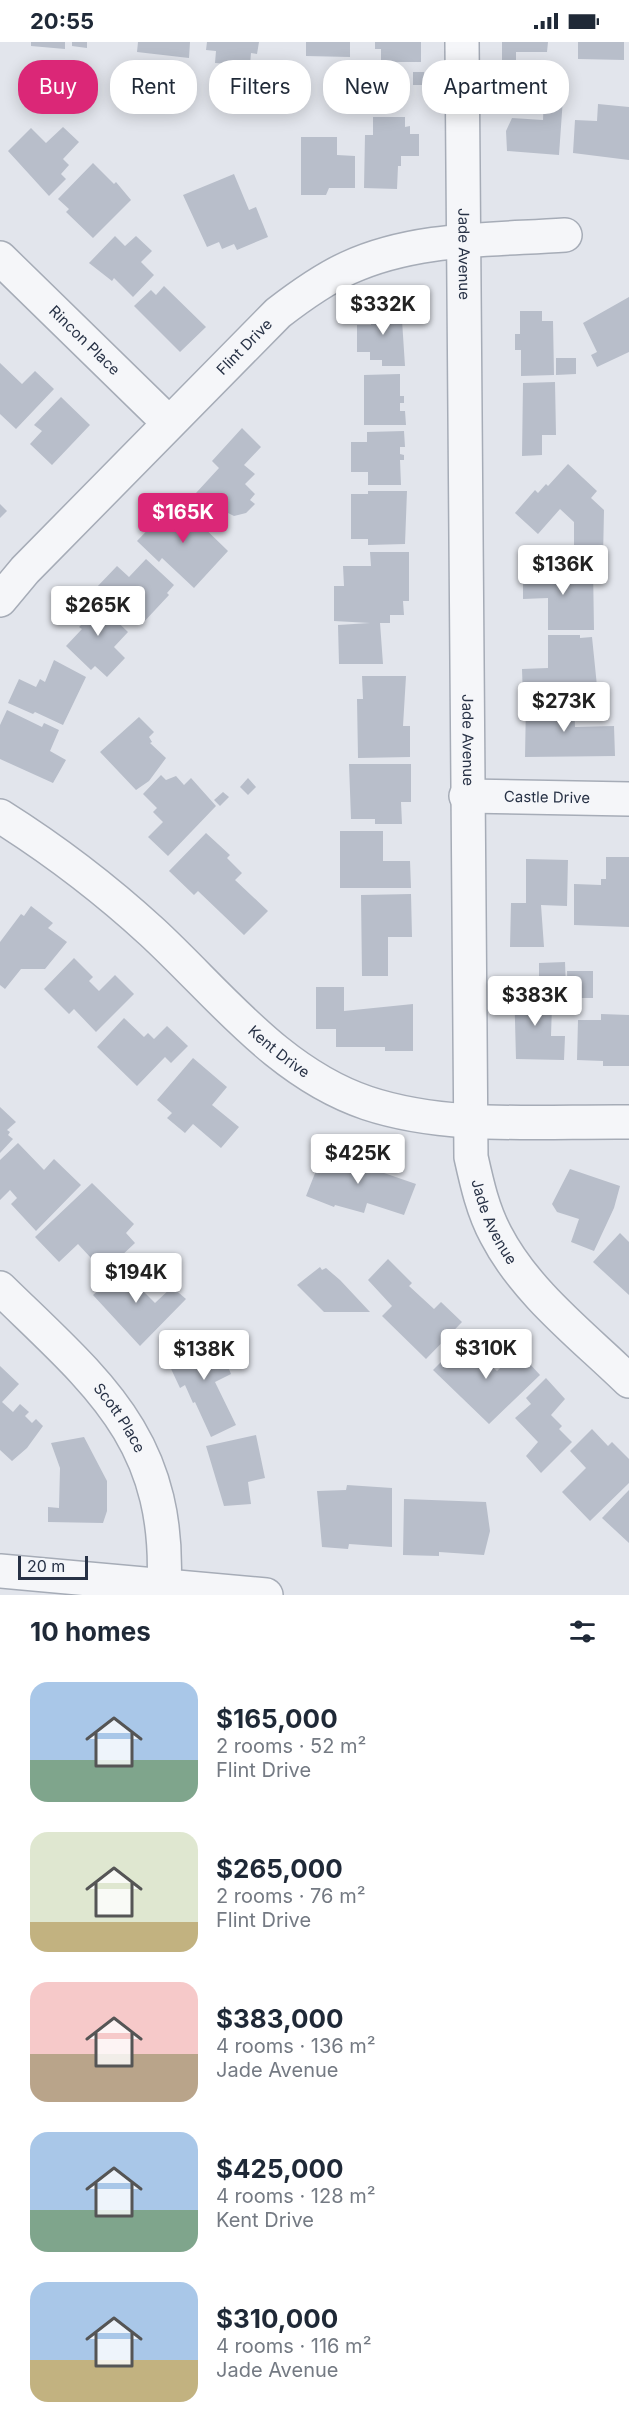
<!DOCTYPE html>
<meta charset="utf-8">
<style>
:root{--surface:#fff;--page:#f2f2f3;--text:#1f2937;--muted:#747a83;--accent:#db2777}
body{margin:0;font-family:Inter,sans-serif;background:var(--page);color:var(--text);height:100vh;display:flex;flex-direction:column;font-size:22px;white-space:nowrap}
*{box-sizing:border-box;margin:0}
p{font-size:20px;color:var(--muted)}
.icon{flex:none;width:33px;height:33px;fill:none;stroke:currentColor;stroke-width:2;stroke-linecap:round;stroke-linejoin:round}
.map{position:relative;height:1553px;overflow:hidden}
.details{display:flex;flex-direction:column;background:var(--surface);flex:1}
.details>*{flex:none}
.guide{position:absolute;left:18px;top:18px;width:594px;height:54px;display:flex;gap:12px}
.scale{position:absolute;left:18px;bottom:15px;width:70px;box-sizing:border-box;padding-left:6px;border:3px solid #283246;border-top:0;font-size:16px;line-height:21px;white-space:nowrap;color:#283246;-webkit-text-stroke:4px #f2f5f9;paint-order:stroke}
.price{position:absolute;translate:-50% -51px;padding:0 14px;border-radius:6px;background:#fff;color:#222;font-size:20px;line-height:39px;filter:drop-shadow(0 2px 3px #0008)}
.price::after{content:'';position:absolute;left:50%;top:36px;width:18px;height:14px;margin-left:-9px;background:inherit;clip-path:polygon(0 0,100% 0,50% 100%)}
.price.selected{background:var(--accent);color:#fff}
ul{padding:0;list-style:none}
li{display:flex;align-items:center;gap:18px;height:150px;padding:0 30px}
li span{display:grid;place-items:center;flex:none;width:168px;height:120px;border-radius:18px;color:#555}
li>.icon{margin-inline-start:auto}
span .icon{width:72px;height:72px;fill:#fffc;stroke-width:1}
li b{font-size:26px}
h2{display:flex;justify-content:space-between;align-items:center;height:72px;padding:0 30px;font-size:26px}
.pill{padding:0 21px;border-radius:24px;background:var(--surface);box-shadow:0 3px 15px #0003;font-size:21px;line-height:54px}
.pill.selected{background:var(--accent);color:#fff}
.status{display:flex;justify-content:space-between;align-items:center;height:42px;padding:0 30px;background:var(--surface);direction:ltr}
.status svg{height:16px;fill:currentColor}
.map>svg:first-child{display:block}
.building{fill:#b8beca}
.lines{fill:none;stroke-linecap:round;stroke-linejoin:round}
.minor-casing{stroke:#a6acb7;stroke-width:36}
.minor{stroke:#f5f6f9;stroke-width:33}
.labels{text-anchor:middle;stroke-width:5;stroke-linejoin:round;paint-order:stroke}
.street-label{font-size:15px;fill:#283246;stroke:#f2f5f9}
</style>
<div class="status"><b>20:55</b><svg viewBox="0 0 49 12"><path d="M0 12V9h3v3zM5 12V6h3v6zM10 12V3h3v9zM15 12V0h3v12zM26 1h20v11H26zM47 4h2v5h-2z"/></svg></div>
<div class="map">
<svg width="629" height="1553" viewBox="0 0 629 1553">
<rect width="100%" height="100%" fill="#e2e5ec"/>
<g class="building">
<path d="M31 0H65V7L31 4Z"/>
<path d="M72 0H87V6L72 4Z"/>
<path d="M138 0H190L189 16 137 10Z"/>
<path d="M207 0H259L257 12 251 11 250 23 215 21 216 9 206 8Z"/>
<path d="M306 0H350V15L306 14Z"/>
<path d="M375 0H421V20H381V7H375Z"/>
<path d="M502 0H548L547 10H516V21H502Z"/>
<path d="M578 0H624V18L578 17Z"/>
<path d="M381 29H401V46L380 45Z"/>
<rect x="413" y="30" width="11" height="13"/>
<path d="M252 34H264V43L252 42Z"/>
<rect x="245" y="44" width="18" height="20"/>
<path d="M544 54 563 56 559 113 507 109 506 89 512 76 543 78Z"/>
<path d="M598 62 629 65V118L573 111 575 78 597 79Z"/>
<path d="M373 75H405V85L410 84V92H419V114H401V124H398L397 147 364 146 365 93H373Z"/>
<path d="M63 85 79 100 63 117 69 123 61 132 66 137 49 154 8 109 31 86 46 101Z"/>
<path d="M301 95H337V113L355 114V146H329L326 153H301Z"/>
<path d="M93 121 114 142 116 140 131 158 93 196 66 170 69 167 58 157Z"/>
<path d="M234 132 249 168 256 165 268 195 237 208 234 202 222 207 219 200 207 205 183 153Z"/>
<path d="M115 194 125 204 136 194 152 209 141 220 154 233 133 255 114 236 112 239 89 221Z"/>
<path d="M164 244 206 285 180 310 134 264 151 248 156 253Z"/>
<path d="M629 255V310L597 325 591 313 597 310 583 281Z"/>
<path d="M371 263H401L405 324H382V318H370V310H357V283H371Z"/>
<path d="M520 269H542V279H553L554 333 521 334V308H515V292H520Z"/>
<path d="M556 316H576V332L556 333Z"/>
<path d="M0 321 22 342 35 329 54 347 16 387 0 372Z"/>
<path d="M400 332V354H404V361H400V369H405L406 383H364V333Z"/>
<path d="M555 340 556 393H542V413L522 414 523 341Z"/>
<path d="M61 355 90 383 52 423 30 402 42 389 34 383Z"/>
<path d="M242 386 261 405 244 423 255 432 245 442 255 452 250 458 255 462 246 471 234 474 222 468 218 472 196 451 219 426 212 419Z"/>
<path d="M404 389 405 405H400V412L404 413V418H400L401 443H368V430H351V400H367V390Z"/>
<path d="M568 422 597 449 591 456 604 468 603 516H574V480L560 467 538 492 515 471 535 448 538 451 546 442 548 444Z"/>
<path d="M368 449H407L405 502 368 503V497H351V452H368Z"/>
<path d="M178 456 194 471 192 474 228 509 194 546 162 516 159 520 137 499Z"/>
<path d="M0 462 7 469 0 476Z"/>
<path d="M370 510H409V559H403L404 573H390V581H380L383 622H339L338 583 370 581 334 579V544H344L343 524H371Z"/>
<path d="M146 517 174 543 167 551 169 553 141 583 115 558 112 561 96 546 117 524 129 535Z"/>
<path d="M593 526 594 588H548V556L523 557V527Z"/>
<path d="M92 551 107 566 105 568 128 590 114 605 125 616 107 635 95 624 91 628 66 604 82 587 79 585 84 580 74 570Z"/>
<path d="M548 593H580V596L592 595 598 654 523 657 522 627 548 626Z"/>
<path d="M54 618 86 635 63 683 35 670 33 672 8 661 19 637 36 645 40 637 45 640Z"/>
<path d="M362 634H406L403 684H410V715L358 716 357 657H363Z"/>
<path d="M574 660 575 685 614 684 615 714 525 715 526 661Z"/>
<path d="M7 668 42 685 44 681 59 688 50 709 66 718 53 741 0 717V683Z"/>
<path d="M139 675 154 690 149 695 152 700 150 701 166 716 149 739 136 748 100 710Z"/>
<path d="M349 722H411V760H401L402 782H375V777H351Z"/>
<path d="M161 733 166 738 176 734 184 743 191 736 216 764 168 814 148 795 163 780 153 770 157 766 143 752Z"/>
<path d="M248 736 256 745 248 753 240 745Z"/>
<path d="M223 750 229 755 220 764 214 758Z"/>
<path d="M340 789H383V819H410L411 846H340Z"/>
<path d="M206 791 230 813 227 816 242 831 235 838 268 869 244 893 198 849 194 853 169 829Z"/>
<path d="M606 815H629V885L574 883V842L601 843V837H606Z"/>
<path d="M526 817 568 818 567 864 541 863 544 905H510L511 861H526Z"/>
<path d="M411 852 412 895H388V934H362L361 853Z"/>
<path d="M31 864 53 881 48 886 67 900 45 927H21L5 947 0 943V900L21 872 24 874Z"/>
<path d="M74 916 93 935 89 939 99 949 115 933 134 952 96 990 74 967 69 972 44 947Z"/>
<path d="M565 920 566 947 539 948V921Z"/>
<path d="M567 929H593V956H568Z"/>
<path d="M514 941 538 942V963H552L551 994H565L564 1018 516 1017Z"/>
<path d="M316 945H344V969L413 962V1009H385V1005H336V987H316Z"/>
<path d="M601 972 629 973V1024H603V1019L577 1018 578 978H601Z"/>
<path d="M124 976 144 995 148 991 154 997 167 984 188 1004 171 1021 165 1015 137 1044 97 1005Z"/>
<path d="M193 1016 227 1045 212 1063 239 1085 221 1106 193 1082 185 1091 167 1076 172 1071 157 1058Z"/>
<path d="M0 1065 16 1080 7 1088 10 1090 8 1093 13 1097 0 1111Z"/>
<path d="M18 1101 44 1128 54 1117 81 1143 36 1189 11 1162 17 1156 10 1148 0 1158V1118Z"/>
<path d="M325 1106 356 1116 355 1121 416 1142 404 1173 367 1161 364 1171 335 1163 334 1165 306 1154Z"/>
<path d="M570 1127 620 1144 614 1166 594 1209 571 1200 579 1177 557 1170 552 1162Z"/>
<path d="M92 1141 134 1182 126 1191 135 1201 104 1230 78 1202 59 1220 35 1195Z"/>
<path d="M620 1191 629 1200V1253L593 1220Z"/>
<path d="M388 1217 412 1241 409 1244 434 1267 441 1260 462 1280 426 1317 382 1274 392 1264 368 1238Z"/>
<path d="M130 1220 145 1236 138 1244 155 1261 172 1245 186 1257 140 1304 93 1253Z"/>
<path d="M320 1225 322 1228 326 1226 340 1238 370 1270H324L297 1243Z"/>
<path d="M214 1291 231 1332 215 1340 236 1383 211 1395 195 1360 193 1361 185 1343 180 1346 165 1314Z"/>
<path d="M463 1298 497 1329 518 1309 540 1333 489 1382 433 1328Z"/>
<path d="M0 1324 19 1342 2 1360 13 1370 20 1362 29 1370 25 1374 32 1381 36 1377 43 1384 27 1406 12 1419 0 1408Z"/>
<path d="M546 1336 565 1357 551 1373 562 1384 559 1387 572 1400 541 1431 526 1414 538 1400 515 1376 531 1362 526 1356Z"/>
<path d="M592 1387 608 1404 612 1400 629 1417V1441L590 1479 562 1450 586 1426 570 1409Z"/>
<path d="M256 1393 265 1436 248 1440 251 1462 224 1464 206 1404Z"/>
<path d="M84 1395 107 1439V1469L103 1481 48 1480V1465L59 1466 60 1426 51 1401Z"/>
<path d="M347 1443 392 1446V1505L349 1502 348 1507 322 1505 317 1449 346 1448Z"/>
<path d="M629 1448V1501L602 1476Z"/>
<path d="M404 1457 486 1460 490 1489 484 1513 439 1510V1514L403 1513Z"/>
</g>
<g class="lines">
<g class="minor-casing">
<g id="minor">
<path id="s1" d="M462 0 471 1115C477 1142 483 1169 496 1193 526 1251 584 1295 629 1339"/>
<path id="s2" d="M0 216 169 381"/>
<path id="s3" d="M0 558 25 528 278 271C300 254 322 238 348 226 415 195 493 198 565 193"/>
<path id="s4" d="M466 754 629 757"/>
<path id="s5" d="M0 774C54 808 105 847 152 890 219 952 278 1031 367 1061 448 1088 544 1079 629 1080"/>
<path id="s6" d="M0 1246C96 1340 171 1396 164 1544"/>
<path d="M0 1529 266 1553"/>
</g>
</g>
<use href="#minor" class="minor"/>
</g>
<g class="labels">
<g class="street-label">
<text dy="5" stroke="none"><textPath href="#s1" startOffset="212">Jade Avenue</textPath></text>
<text dy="5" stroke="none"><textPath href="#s2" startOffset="118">Rincon Place</textPath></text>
<text dy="5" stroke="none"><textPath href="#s3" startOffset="352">Flint Drive</textPath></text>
<text dy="5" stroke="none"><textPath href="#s1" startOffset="698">Jade Avenue</textPath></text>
<text dy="5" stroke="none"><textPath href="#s4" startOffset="81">Castle Drive</textPath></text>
<text dy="5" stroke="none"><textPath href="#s5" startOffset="366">Kent Drive</textPath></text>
<text dy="5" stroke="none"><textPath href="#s1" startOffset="1184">Jade Avenue</textPath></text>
<text dy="5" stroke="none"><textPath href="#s6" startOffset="177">Scott Place</textPath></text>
</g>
</g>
</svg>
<div class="scale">20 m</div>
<b class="price" style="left:383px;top:294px">$332K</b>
<b class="price selected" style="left:183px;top:502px">$165K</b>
<b class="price" style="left:563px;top:554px">$136K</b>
<b class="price" style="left:98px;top:595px">$265K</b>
<b class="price" style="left:564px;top:691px">$273K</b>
<b class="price" style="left:535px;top:985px">$383K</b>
<b class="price" style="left:358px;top:1143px">$425K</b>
<b class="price" style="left:136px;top:1262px">$194K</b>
<b class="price" style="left:486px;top:1338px">$310K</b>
<b class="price" style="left:204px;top:1339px">$138K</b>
<div class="guide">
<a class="pill selected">Buy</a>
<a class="pill">Rent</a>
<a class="pill">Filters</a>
<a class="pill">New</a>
<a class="pill">Apartment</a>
</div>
</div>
<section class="details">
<h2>10 homes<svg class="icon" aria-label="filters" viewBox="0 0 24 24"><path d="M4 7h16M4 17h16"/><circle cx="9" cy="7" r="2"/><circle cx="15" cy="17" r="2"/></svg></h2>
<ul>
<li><span style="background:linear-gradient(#a9c7e8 65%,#7fa58c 0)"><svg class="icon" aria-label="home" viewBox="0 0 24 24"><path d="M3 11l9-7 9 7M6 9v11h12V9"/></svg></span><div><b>$165,000</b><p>2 rooms · 52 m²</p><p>Flint Drive</p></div></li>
<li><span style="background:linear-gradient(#dfe7d0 75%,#c2b280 0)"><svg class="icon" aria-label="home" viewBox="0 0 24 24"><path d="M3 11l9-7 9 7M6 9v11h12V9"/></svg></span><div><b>$265,000</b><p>2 rooms · 76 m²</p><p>Flint Drive</p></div></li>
<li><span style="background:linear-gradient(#f6c9c9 60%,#b9a48a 0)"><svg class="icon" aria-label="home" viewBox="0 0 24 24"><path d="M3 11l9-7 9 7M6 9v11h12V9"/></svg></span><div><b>$383,000</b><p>4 rooms · 136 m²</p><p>Jade Avenue</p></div></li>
<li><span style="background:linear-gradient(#a9c7e8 65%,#7fa58c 0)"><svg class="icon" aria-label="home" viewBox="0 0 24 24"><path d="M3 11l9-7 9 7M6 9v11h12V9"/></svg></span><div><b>$425,000</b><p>4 rooms · 128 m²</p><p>Kent Drive</p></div></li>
<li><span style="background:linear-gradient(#a9c7e8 65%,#c2b280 0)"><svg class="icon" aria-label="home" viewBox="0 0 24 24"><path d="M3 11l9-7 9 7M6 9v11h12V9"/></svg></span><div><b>$310,000</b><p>4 rooms · 116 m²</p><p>Jade Avenue</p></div></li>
</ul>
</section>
